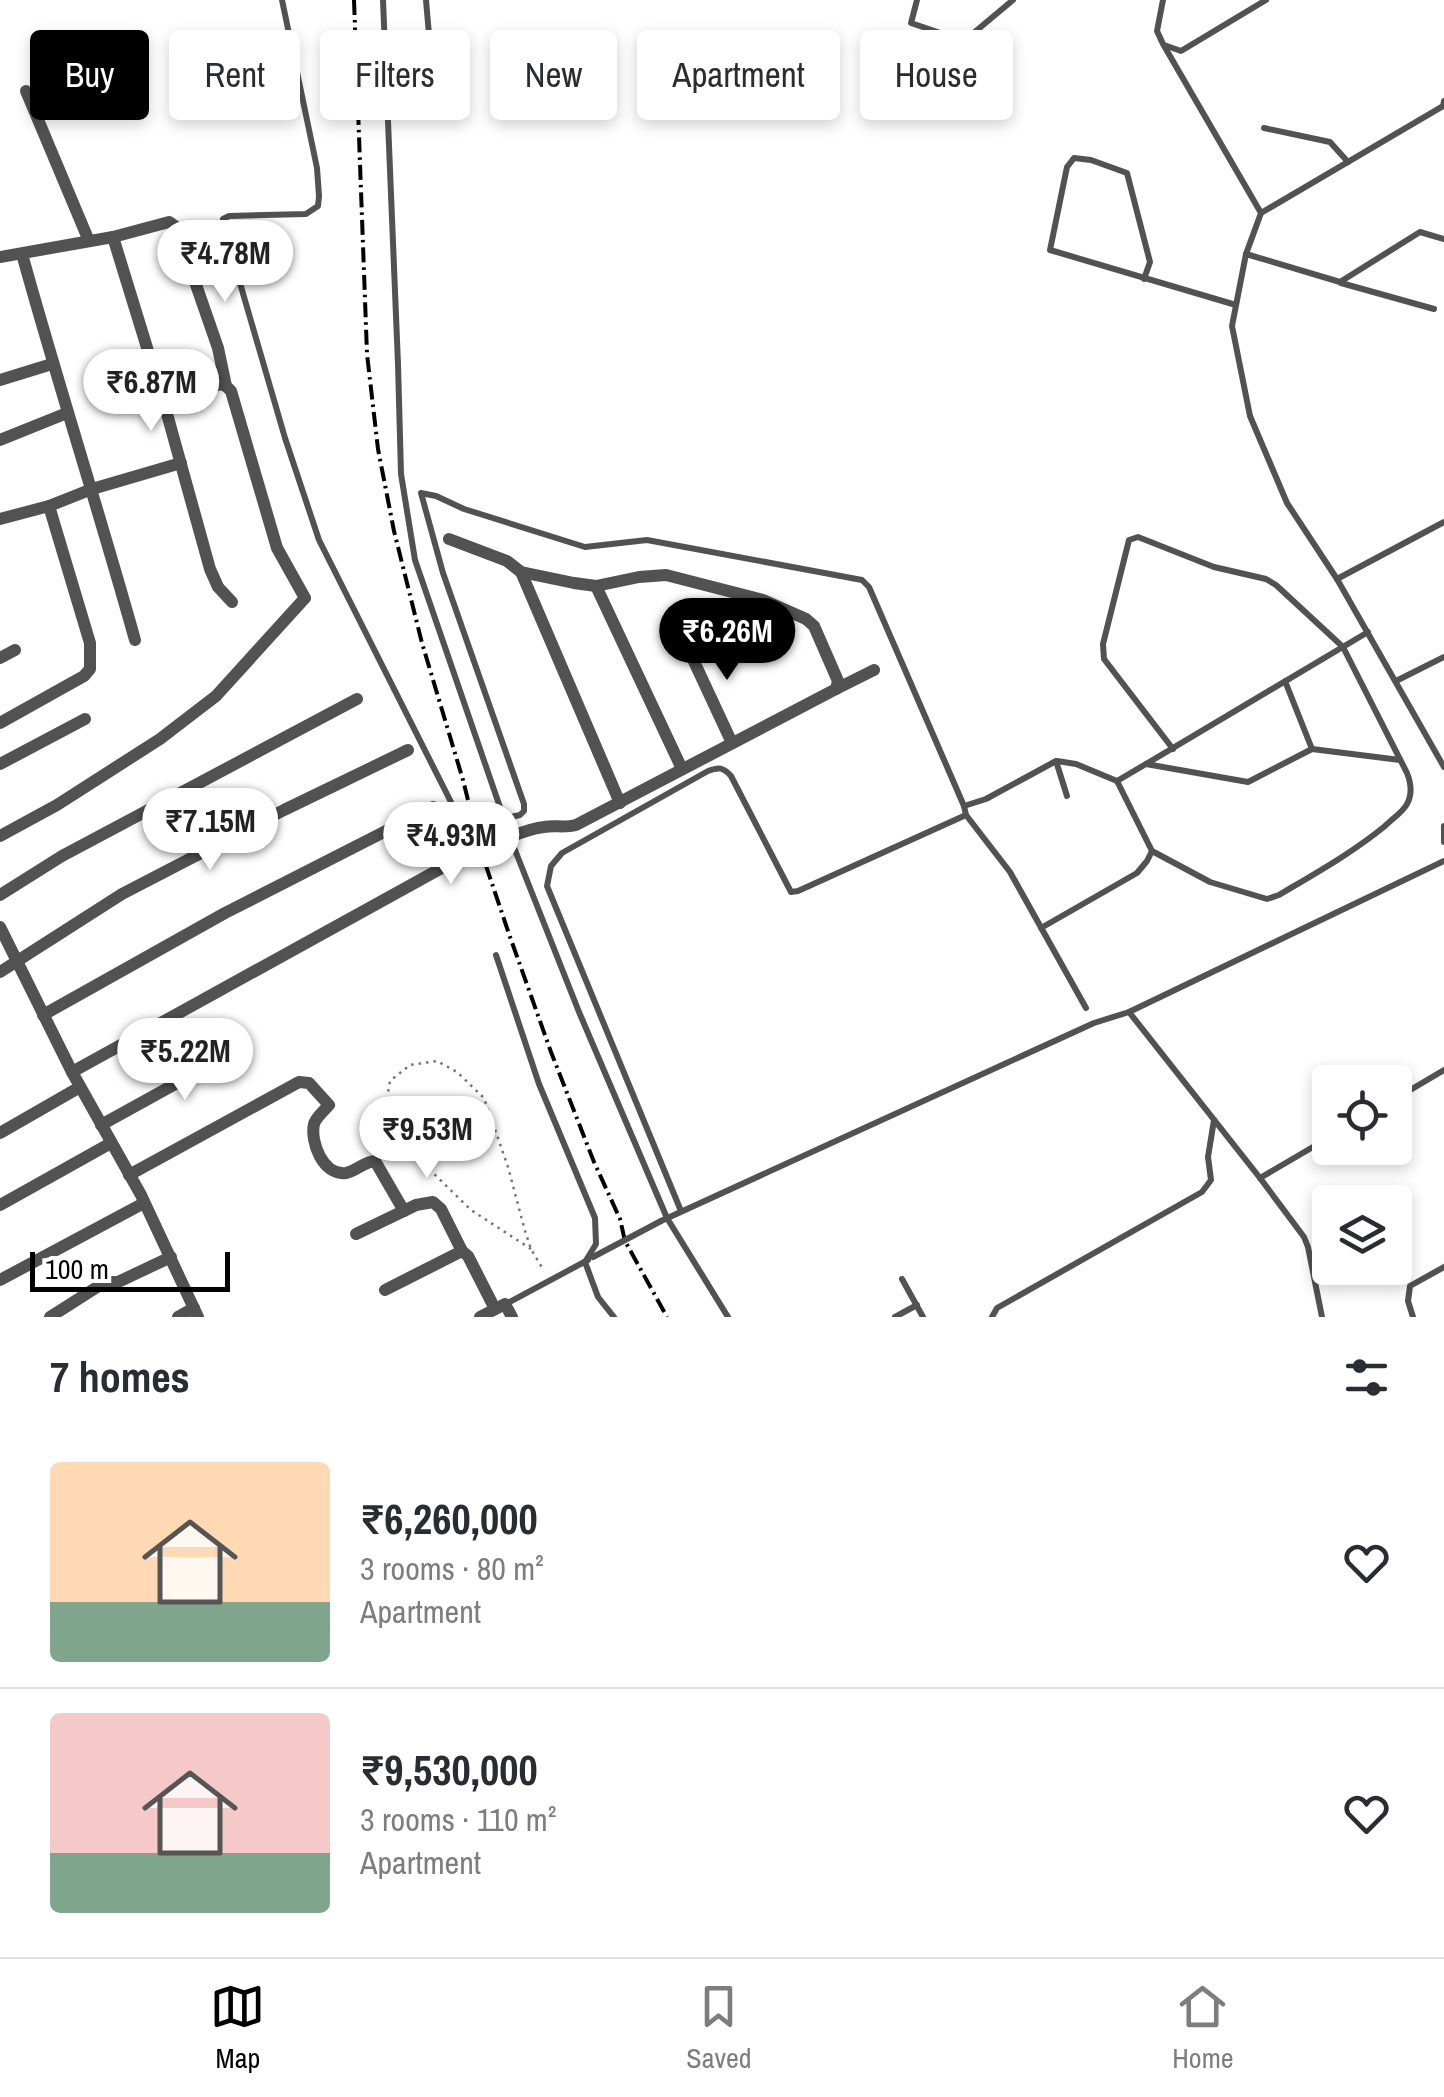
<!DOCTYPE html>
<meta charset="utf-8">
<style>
:root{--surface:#fff;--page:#f7f7f7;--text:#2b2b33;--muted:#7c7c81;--line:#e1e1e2;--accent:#000}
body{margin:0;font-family:"Archivo Narrow",sans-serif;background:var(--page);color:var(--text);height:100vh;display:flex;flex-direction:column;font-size:38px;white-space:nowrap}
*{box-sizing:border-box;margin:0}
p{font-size:32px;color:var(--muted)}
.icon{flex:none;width:55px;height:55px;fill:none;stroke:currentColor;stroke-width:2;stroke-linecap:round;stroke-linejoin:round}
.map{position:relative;height:1317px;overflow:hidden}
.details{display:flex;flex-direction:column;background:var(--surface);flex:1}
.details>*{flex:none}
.top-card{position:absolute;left:30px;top:30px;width:1385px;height:90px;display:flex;gap:20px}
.tools{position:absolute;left:1312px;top:1065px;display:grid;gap:20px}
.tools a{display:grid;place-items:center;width:100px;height:100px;border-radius:10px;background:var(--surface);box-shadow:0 5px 15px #0003;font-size:50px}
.scale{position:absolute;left:30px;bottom:25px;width:200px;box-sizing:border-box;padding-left:10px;border:5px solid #000;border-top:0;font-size:28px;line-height:35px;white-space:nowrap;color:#000;-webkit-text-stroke:8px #fff;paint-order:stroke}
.price{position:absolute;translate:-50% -85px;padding:0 22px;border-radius:35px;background:#fff;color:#222;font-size:32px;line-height:65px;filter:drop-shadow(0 2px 5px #0008)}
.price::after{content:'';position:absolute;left:50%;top:60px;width:30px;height:22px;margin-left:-15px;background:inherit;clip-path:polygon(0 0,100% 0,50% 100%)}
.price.selected{background:var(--accent);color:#fff}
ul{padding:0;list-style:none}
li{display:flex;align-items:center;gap:30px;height:250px;padding:0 50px}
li+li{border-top:2px solid var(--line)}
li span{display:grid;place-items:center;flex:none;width:280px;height:200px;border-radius:10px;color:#555}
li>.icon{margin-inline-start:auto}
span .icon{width:120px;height:120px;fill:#fffc;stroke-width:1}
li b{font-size:42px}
h2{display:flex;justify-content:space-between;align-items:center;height:120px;padding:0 50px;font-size:42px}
.pill{padding:0 35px;border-radius:10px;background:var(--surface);box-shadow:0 5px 15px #0003;font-size:35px;line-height:90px}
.pill.selected{background:var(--accent);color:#fff}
.tab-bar{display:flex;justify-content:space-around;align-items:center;height:140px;border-top:2px solid var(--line);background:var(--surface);font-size:28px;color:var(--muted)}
.tab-bar a{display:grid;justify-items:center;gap:5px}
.tab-bar .selected{color:var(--accent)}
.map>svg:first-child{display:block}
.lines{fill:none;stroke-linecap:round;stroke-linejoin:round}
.path{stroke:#747474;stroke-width:2.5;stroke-dasharray:2.5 5;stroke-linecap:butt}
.lane{stroke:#525252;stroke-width:6}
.street{stroke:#525252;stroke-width:12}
.rail{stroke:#000;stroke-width:4;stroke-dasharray:15 5 2.5 5;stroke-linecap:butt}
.lane-bridge{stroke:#525252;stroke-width:6}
</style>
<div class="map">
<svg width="1444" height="1317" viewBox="0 0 1444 1317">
<rect width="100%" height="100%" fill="#fff"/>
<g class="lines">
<path class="path" d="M531 1249 471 1210 390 1131 385 1110 390 1081 410 1065 437 1061 457 1072 484 1098 508 1167 525 1231 531 1249 544 1271"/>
<g class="lane">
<path d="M282 0 317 168 319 196 318 206 306 214 229 216 223 219 224 228 285 438 319 540 458 816C475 830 500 819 520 815L524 811V804L443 573 421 493 436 496 464 509 585 547 647 540 862 580 869 587 964 806"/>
<path d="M383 0 398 364"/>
<path d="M426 0 432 69"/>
<path d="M917 0 911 23 964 41 1013 0"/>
<path d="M1163 0 1157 31 1163 44 1261 213 1246 254 1232 326 1250 416 1287 503 1337 579 1444 767"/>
<path d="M1164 45 1181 51 1266 0"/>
<path d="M928 100 947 35"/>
<path d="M1264 128 1330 142 1348 162"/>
<path d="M1261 213 1443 106 1444 101"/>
<path d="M1246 254 1340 282 1420 232 1444 239"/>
<path d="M1144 279 1150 262 1127 173 1091 160 1074 158 1067 167 1050 250 1236 305"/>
<path d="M1341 283 1434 309"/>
<path d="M1337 579 1444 522"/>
<path d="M1285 681 1312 749 1248 782 1146 764 1368 632"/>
<path d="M1396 681 1444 657"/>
<path d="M1312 749 1400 760"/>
<path d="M1057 761 1076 764 1117 781"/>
<path d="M1146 764 1117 781 1152 851 1210 882 1267 899 1279 895C1316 873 1352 853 1385 826 1392 819 1403 812 1407 804 1413 793 1411 783 1407 773L1343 647 1276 585 1266 579 1214 567 1138 537 1129 540 1103 644 1104 659 1173 749"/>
<path d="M1067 796 1056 761 986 799 964 806 966 815 1010 872 1086 1008"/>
<path d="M1444 826V842"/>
<path d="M513 845 579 1012 667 1218 728 1317"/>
<path d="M1041 928 1137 873 1147 861 1152 851"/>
<path d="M496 955 539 1084 595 1218 596 1244 585 1262 598 1297 614 1317"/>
<path d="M1129 1012 1260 1178 1330 1137"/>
<path d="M1395 1099 1444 1070"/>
<path d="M1260 1178 1304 1237 1308 1247 1322 1317"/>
<path d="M681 1211 547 886 551 866 562 853 708 771C719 767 723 767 731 776L791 892 798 891 966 815"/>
<path d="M661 1221 1094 1023 1129 1012 1444 861"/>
<path d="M902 1279 923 1317"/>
<path d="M506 1304 588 1260"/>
<path d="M895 1317 917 1305"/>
<path d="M992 1317 997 1308 1202 1192 1211 1180 1208 1157 1214 1120"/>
<path d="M1413 1317 1408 1301 1410 1286 1444 1267"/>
</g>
<g class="street">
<path d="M26 91 89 241"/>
<path d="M113 237 164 403 210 569 218 587 232 602"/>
<path d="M22 254C58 384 99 511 135 640"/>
<path d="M0 257 113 237 169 222 176 227 218 348 226 386 231 391 277 548 305 598 216 696 160 739 57 805 0 836"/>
<path d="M0 380 52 364"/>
<path d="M164 403 220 384 226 386"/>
<path d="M0 440 67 413"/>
<path d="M0 519 49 506 92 489 181 463"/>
<path d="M521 572 620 803"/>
<path d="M596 586 682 769"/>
<path d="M684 640 732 743"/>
<path d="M0 658 15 650"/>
<path d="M836 689 874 670"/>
<path d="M0 723 84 676 90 669V643L49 506"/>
<path d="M0 764 85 719"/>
<path d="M0 895 62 856 357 699"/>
<path d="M0 927 72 1072 141 1195 198 1317"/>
<path d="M0 972 122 894 284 810 408 750"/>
<path d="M43 1015 225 913 433 807"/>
<path d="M72 1072 467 854C486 846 524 829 544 827 555 825 564 828 576 825L836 689 838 681 814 626 806 619 763 600 666 575 639 577 596 586 574 583 521 572 507 561 449 539"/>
<path d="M101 1125 197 1072 240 1039"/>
<path d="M0 1133 80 1087"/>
<path d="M129 1175 299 1082 309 1083 329 1105C325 1110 316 1117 314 1124 310 1142 323 1176 346 1173 356 1171 364 1162 375 1161L404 1211"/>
<path d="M0 1205 111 1143"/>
<path d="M356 1234 416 1205 433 1202 441 1209 462 1251"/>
<path d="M0 1280 144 1203"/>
<path d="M385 1290 462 1251 468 1256 495 1309"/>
<path d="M50 1317 105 1282H118L171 1257"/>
<path d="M178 1317 194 1308"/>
<path d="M480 1317 505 1304 512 1317"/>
</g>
<path class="rail" d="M354 0 367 354 378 449 394 531 422 643 463 780 480 848 509 934 551 1052 594 1162 620 1219 625 1241 667 1317"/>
<g class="lane-bridge">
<path d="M398 364 401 474 415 560 513 845"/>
<path d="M593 1257 661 1221"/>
</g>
</g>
</svg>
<div class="tools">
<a><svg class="icon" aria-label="locate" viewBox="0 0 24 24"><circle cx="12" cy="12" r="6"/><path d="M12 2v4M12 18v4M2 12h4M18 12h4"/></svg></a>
<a><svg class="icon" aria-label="layers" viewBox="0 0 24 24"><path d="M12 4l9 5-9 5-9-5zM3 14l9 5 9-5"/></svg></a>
</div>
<div class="scale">100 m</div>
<b class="price" style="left:225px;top:305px">₹4.78M</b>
<b class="price" style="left:151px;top:434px">₹6.87M</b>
<b class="price selected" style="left:727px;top:683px">₹6.26M</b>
<b class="price" style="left:210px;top:873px">₹7.15M</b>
<b class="price" style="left:451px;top:887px">₹4.93M</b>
<b class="price" style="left:185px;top:1103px">₹5.22M</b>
<b class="price" style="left:427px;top:1181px">₹9.53M</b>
<div class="top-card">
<a class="pill selected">Buy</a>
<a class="pill">Rent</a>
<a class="pill">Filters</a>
<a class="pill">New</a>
<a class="pill">Apartment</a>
<a class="pill">House</a>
</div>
</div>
<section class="details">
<h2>7 homes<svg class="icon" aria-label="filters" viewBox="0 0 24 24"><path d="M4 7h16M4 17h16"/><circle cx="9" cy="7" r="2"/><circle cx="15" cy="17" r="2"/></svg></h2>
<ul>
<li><span style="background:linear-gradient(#ffd9b3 70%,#7fa58c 0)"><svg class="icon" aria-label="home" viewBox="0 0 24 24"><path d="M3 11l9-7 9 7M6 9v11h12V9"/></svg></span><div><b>₹6,260,000</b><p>3 rooms · 80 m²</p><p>Apartment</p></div><svg class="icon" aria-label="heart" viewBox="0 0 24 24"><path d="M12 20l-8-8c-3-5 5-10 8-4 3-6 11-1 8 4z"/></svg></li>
<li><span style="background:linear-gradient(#f6c9c9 70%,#7fa58c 0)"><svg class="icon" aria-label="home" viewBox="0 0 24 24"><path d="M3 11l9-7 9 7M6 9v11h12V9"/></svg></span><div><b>₹9,530,000</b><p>3 rooms · 110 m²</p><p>Apartment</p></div><svg class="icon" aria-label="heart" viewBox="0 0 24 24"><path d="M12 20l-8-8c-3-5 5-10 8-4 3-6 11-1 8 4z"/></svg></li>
</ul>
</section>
<nav class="tab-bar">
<a class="selected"><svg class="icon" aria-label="map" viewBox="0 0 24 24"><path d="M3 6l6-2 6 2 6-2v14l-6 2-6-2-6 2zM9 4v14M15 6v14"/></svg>Map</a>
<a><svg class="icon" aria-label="saved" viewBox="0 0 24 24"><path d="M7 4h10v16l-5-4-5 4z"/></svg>Saved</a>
<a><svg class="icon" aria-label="home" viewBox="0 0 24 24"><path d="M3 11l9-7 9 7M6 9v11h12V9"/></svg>Home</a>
</nav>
